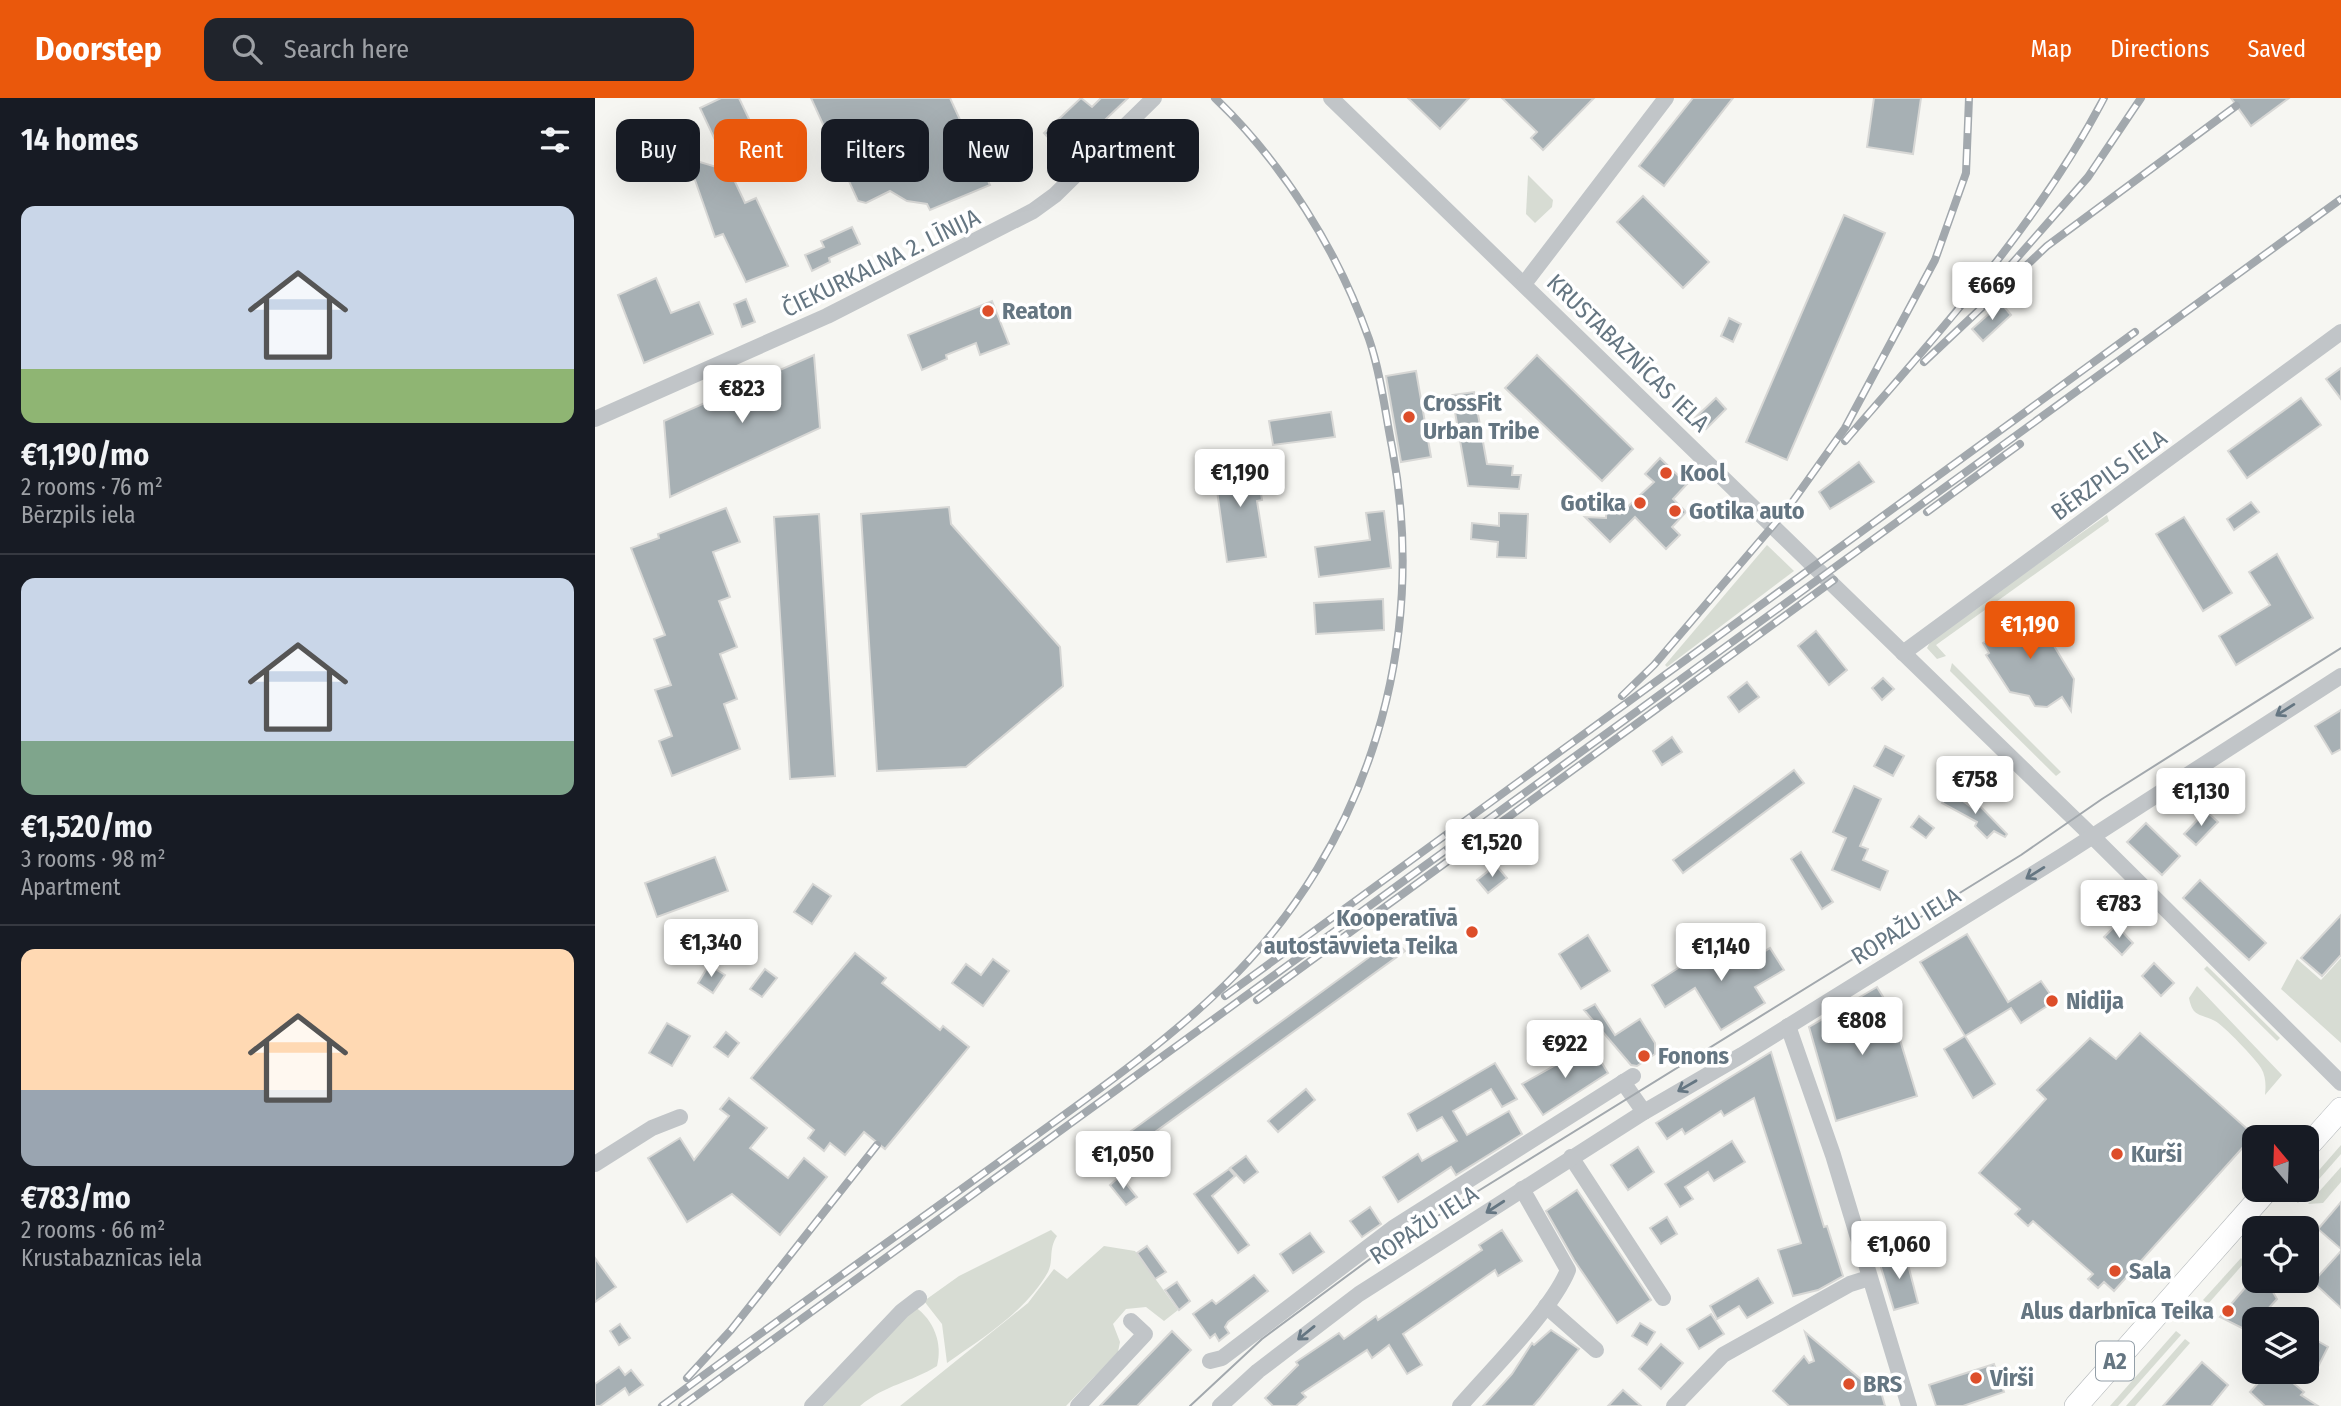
<!DOCTYPE html>
<meta charset="utf-8">
<style>
:root{--surface:#171b24;--page:#20242c;--text:#f1f3f6;--muted:#9ea1a6;--line:#363941;--accent:#ea580c}
body{margin:0;font-family:"Fira Sans Condensed",sans-serif;background:var(--page);color:var(--text);height:100vh;display:flex;flex-direction:column;font-size:26px;white-space:nowrap}
*{box-sizing:border-box;margin:0}
p{font-size:23px;color:var(--muted)}
.icon{flex:none;width:38px;height:38px;fill:none;stroke:currentColor;stroke-width:2;stroke-linecap:round;stroke-linejoin:round}
.map{position:relative;flex:1;overflow:hidden}
.details{display:flex;flex-direction:column;background:var(--surface);width:595px}
.details>*{flex:none}
.banner{position:absolute;left:21px;top:21px;width:665px;height:63px;display:flex;gap:14px}
.needle{width:46px;rotate:341deg}
.tools{position:absolute;left:1647px;top:1027px;display:grid;gap:14px}
.tools a{display:grid;place-items:center;width:77px;height:77px;border-radius:14px;background:var(--surface);box-shadow:0 7px 28px #0002;font-size:35px}
.price{position:absolute;translate:-50% -60px;padding:0 16px;border-radius:7px;background:#fff;color:#222;font-size:23px;line-height:46px;filter:drop-shadow(0 2px 4px #0008)}
.price::after{content:'';position:absolute;left:50%;top:42px;width:21px;height:16px;margin-left:-10px;background:inherit;clip-path:polygon(0 0,100% 0,50% 100%)}
.price.current{background:var(--accent);color:#fff}
ul{padding:0;list-style:none}
li{display:grid;align-content:center;gap:14px;height:371px;padding:0 21px}
li+li{border-top:2px solid var(--line)}
li span{display:grid;place-items:center;height:217px;border-radius:14px;color:#555}
li>.icon{margin-inline-start:auto}
span .icon{width:126px;height:126px;fill:#fffc;stroke-width:1}
li b{font-size:30px}
h2{display:flex;justify-content:space-between;align-items:center;height:84px;padding:0 21px;font-size:30px}
.chip{padding:0 24px;border-radius:14px;background:var(--surface);box-shadow:0 7px 28px #0002;font-size:24px;line-height:63px}
.chip.current{background:var(--accent);color:#fff}
header{display:flex;align-items:center;gap:42px;box-sizing:border-box;height:98px;padding:0 35px;background:var(--accent);color:#fff}
header strong{font-size:33px}
nav{display:flex;gap:38px;margin-inline-start:auto;font-size:24px}
.search{width:490px;height:63px;background:var(--page);display:flex;align-items:center;gap:18px;box-sizing:border-box;padding:0 24px;border-radius:14px;color:var(--muted);font-size:26px}
main{display:flex;flex:1;min-height:0}
.map>svg:first-child{display:block}
.green{fill:#d7dcd3}
.building{fill:#a7b0b4;stroke:#d7d7d5;stroke-width:2}
.lines{fill:none;stroke-linecap:round;stroke-linejoin:round}
.highway-casing{stroke:#b2b6b9;stroke-width:24}
.minor{stroke:#c1c5c8;stroke-width:16}
.highway{stroke:#fff;stroke-width:23}
.tram{stroke:#a2a8ad;stroke-width:2}
.rail-casing{stroke:#a2a8ad;stroke-width:8}
.rail{stroke:#fff;stroke-width:5;stroke-dasharray:16;stroke-linecap:butt}
.oneway{stroke:#657682}
.poi-dot{fill:#dd4e2a;stroke:#fff;stroke-width:2.5}
.labels{text-anchor:middle;stroke-width:7;stroke-linejoin:round;paint-order:stroke}
.shield{fill:#fff;stroke:#939fa8;stroke-width:2}
.shield-label{font-size:23px;font-weight:bold;fill:#657682}
.street-label{font-size:24px;fill:#657682;stroke:#fff}
.poi-label{font-size:24px;font-weight:bold;fill:#657682;stroke:#fff;text-anchor:start}
</style>
<header>
<strong>Doorstep</strong>
<div class="search"><svg class="icon" aria-label="search" viewBox="0 0 24 24"><circle cx="10" cy="10" r="6"/><path d="M15 15l6 6"/></svg>Search here</div>
<nav><a>Map</a><a>Directions</a><a>Saved</a></nav>
</header>
<main>
<section class="details">
<h2>14 homes<svg class="icon" aria-label="filters" viewBox="0 0 24 24"><path d="M4 7h16M4 17h16"/><circle cx="9" cy="7" r="2"/><circle cx="15" cy="17" r="2"/></svg></h2>
<ul>
<li><span style="background:linear-gradient(#c9d6e8 75%,#8fb573 0)"><svg class="icon" aria-label="home" viewBox="0 0 24 24"><path d="M3 11l9-7 9 7M6 9v11h12V9"/></svg></span><div><b>€1,190/mo</b><p>2 rooms · 76 m²</p><p>Bērzpils iela</p></div></li>
<li><span style="background:linear-gradient(#c9d6e8 75%,#7fa58c 0)"><svg class="icon" aria-label="home" viewBox="0 0 24 24"><path d="M3 11l9-7 9 7M6 9v11h12V9"/></svg></span><div><b>€1,520/mo</b><p>3 rooms · 98 m²</p><p>Apartment</p></div></li>
<li><span style="background:linear-gradient(#ffd9b3 65%,#9aa5b1 0)"><svg class="icon" aria-label="home" viewBox="0 0 24 24"><path d="M3 11l9-7 9 7M6 9v11h12V9"/></svg></span><div><b>€783/mo</b><p>2 rooms · 66 m²</p><p>Krustabaznīcas iela</p></div></li>
</ul>
</section>
<div class="map">
<svg width="1746" height="1308" viewBox="0 0 1746 1308">
<rect width="100%" height="100%" fill="#f6f6f2"/>
<g class="green">
<path d="M933 77 958 102 957 109 940 125 931 116Z"/>
<path d="M1512 417 1514 423 1341 547 1351 558 1342 561 1332 550 1337 540Z"/>
<path d="M1172 447 1199 473 1072 569 1070 567Z"/>
<path d="M1357 565 1466 674 1461 678 1355 573Z"/>
<path d="M1746 860V945L1686 891 1702 861 1726 882Z"/>
<path d="M1612 868 1685 940 1682 943 1609 871Z"/>
<path d="M1602 888 1687 977 1670 997C1671 988 1671 978 1666 970 1661 961 1628 927 1620 923 1605 915 1598 920 1594 900Z"/>
<path d="M1746 1047V1056L1703 1105 1698 1101 1706 1092H1712V1086Z"/>
<path d="M1746 1069V1084L1728 1105 1713 1106Z"/>
<path d="M456 1132 462 1138C453 1152 459 1162 453 1174 431 1213 389 1239 352 1265L347 1226 329 1203 364 1178Z"/>
<path d="M509 1148 540 1153 583 1212 569 1223 551 1209 531 1211 518 1226 525 1244 523 1254 471 1308H305L433 1205 459 1171 472 1181Z"/>
<path d="M1646 1160 1650 1164 1613 1206 1608 1202Z"/>
<path d="M320 1209C339 1222 348 1246 342 1268 315 1285 291 1286 265 1308H228Z"/>
<path d="M1581 1233 1586 1237 1523 1308H1515Z"/>
<path d="M1590 1241 1595 1245 1540 1308H1531Z"/>
</g>
<g class="building">
<path d="M126 0H144L173 61 137 78 105 10Z"/>
<path d="M216 0H355L395 87 335 112 332 106 312 103 295 93 271 105 263 103Z"/>
<path d="M486 0 497 9 506 0H533L471 59 449 35Z"/>
<path d="M813 0H874L845 31Z"/>
<path d="M907 0H999L948 52 936 40 942 34Z"/>
<path d="M1098 0H1138L1069 88 1044 68Z"/>
<path d="M1279 0H1326L1318 56 1272 49Z"/>
<path d="M1636 0H1694L1656 28Z"/>
<path d="M48 47 135 73 150 105 161 100 193 168 151 184 128 136 120 139 100 82 42 64Z"/>
<path d="M1048 98 1114 164 1088 190 1022 124Z"/>
<path d="M1249 117 1290 135 1192 362 1151 344Z"/>
<path d="M257 129 265 146 234 160 235 164 217 173 210 157 229 149 226 143Z"/>
<path d="M61 180 76 215 104 204 118 236 49 265 23 197Z"/>
<path d="M151 201 160 224 147 229 139 206Z"/>
<path d="M397 203 414 246 385 257 381 245 351 257 352 261 327 272 313 237Z"/>
<path d="M1406 205 1416 217 1388 243 1377 231Z"/>
<path d="M1134 220 1146 226 1138 244 1126 238Z"/>
<path d="M219 257 225 330 75 399 69 323Z"/>
<path d="M942 257 1038 351 1007 383 910 290Z"/>
<path d="M1746 270V301L1731 281Z"/>
<path d="M821 273 836 359 806 364 791 278Z"/>
<path d="M879 294 892 366 918 368 917 377H926L924 391 873 388 857 297Z"/>
<path d="M1121 300 1131 311 1111 331 1100 320Z"/>
<path d="M1706 300 1726 327 1652 380 1633 353Z"/>
<path d="M736 314 740 339 678 347 674 323Z"/>
<path d="M655 359 662 390 665 389 667 402 662 403 671 459 632 464 618 364Z"/>
<path d="M1065 360 1092 386 1078 401 1091 414 1077 429 1085 437 1071 451 1040 419 1015 444 990 419 1011 420 1012 403 1025 416 1059 384 1050 376Z"/>
<path d="M1264 364 1279 384 1235 411 1224 394Z"/>
<path d="M1656 404 1664 414 1639 432 1632 421Z"/>
<path d="M354 409 356 426 465 549 468 588 371 669 282 673 266 416Z"/>
<path d="M131 410 145 444 118 454 135 499 124 503 142 549 125 556 142 601 129 606 145 651 77 678 64 643 77 638 60 592 76 587 59 541 70 537 36 450 64 440 63 436Z"/>
<path d="M789 413 796 470 724 479 720 449 775 442 771 415Z"/>
<path d="M904 415 933 416 931 460 902 459 903 444 876 441 877 425 904 428Z"/>
<path d="M224 416 240 678 195 681 179 419Z"/>
<path d="M1589 419 1637 495 1608 513 1561 436Z"/>
<path d="M1682 456 1718 520 1641 567 1624 538 1675 507 1654 474Z"/>
<path d="M788 501 789 532 721 536 719 505Z"/>
<path d="M1438 513 1479 581 1476 613 1467 599 1452 609 1440 608 1434 598 1415 594 1391 557 1394 555 1388 545 1412 530 1396 519 1417 514 1419 526Z"/>
<path d="M1221 533 1252 572 1234 587 1203 548Z"/>
<path d="M1288 580 1299 591 1287 602 1277 590Z"/>
<path d="M1152 584 1164 599 1144 614 1133 599Z"/>
<path d="M1746 612V651L1737 656 1720 628Z"/>
<path d="M1077 639 1087 654 1067 667 1058 653Z"/>
<path d="M1290 648 1309 658 1298 678 1279 668Z"/>
<path d="M1199 672 1209 685 1088 775 1078 762Z"/>
<path d="M1259 688 1286 701 1265 748 1273 751 1268 762 1293 773 1285 792 1237 772 1251 740 1238 734Z"/>
<path d="M1356 694 1379 711 1383 706 1412 736 1410 739 1399 733 1392 740 1380 728 1382 724 1347 705Z"/>
<path d="M1611 713 1623 724 1601 747 1589 736Z"/>
<path d="M1324 718 1339 730 1331 740 1316 729Z"/>
<path d="M1551 725 1585 758 1567 777 1532 744Z"/>
<path d="M1206 754 1238 804 1227 811 1196 761Z"/>
<path d="M120 759 133 793 62 819 50 785Z"/>
<path d="M901 767 912 780 893 795 882 782Z"/>
<path d="M1605 782 1671 845 1654 862 1588 800Z"/>
<path d="M218 786 236 798 217 826 199 814Z"/>
<path d="M1746 817V857L1727 878 1706 860Z"/>
<path d="M1521 827 1538 845 1527 857 1509 839Z"/>
<path d="M1372 836 1413 904 1446 883 1460 903 1426 925 1416 910 1370 938 1325 864Z"/>
<path d="M993 837 1015 873 986 891 964 856Z"/>
<path d="M799 841 810 853 502 1076 510 1052Z"/>
<path d="M1135 845 1150 866 1175 850 1189 872 1160 889 1170 905 1126 932 1100 890 1070 909 1057 887 1117 848 1122 855Z"/>
<path d="M260 855 291 880 287 885 345 932 348 928 374 949 290 1051 269 1034 250 1057 235 1045 229 1053 213 1040 219 1032 156 980Z"/>
<path d="M398 861 414 873 388 908 357 885 371 866 386 877Z"/>
<path d="M1559 865 1579 885 1566 898 1547 878Z"/>
<path d="M114 867 130 877 118 895 103 885Z"/>
<path d="M170 871 182 880 167 899 155 891Z"/>
<path d="M1282 889 1296 912 1322 998 1241 1023 1214 929Z"/>
<path d="M1000 906 1020 937 1045 921 1060 945V956L1042 968 1036 967 989 912Z"/>
<path d="M72 925 95 938 77 968 54 955Z"/>
<path d="M131 934 144 945 133 959 119 949Z"/>
<path d="M1545 935 1659 1037 1519 1193 1509 1184 1503 1190 1493 1181 1498 1176 1438 1123 1433 1128 1420 1116 1425 1111 1384 1075 1451 1001 1442 992 1495 940 1521 961Z"/>
<path d="M1370 938 1400 986 1378 1000 1349 951Z"/>
<path d="M996 947 1013 975 948 1017 927 986Z"/>
<path d="M1176 954 1229 1129 1232 1128 1248 1178 1223 1192 1198 1198 1183 1152 1206 1145 1159 1000 1129 1018 1126 1013 1090 1036 1087 1031 1072 1041 1061 1025Z"/>
<path d="M900 965 922 1001 907 1009 896 991 858 1013 872 1037 914 1013 927 1036 861 1077 856 1069 803 1104 788 1079 823 1056 827 1063 862 1043 847 1019 822 1033 813 1016Z"/>
<path d="M711 991 720 1002 683 1034 673 1023Z"/>
<path d="M134 1000 172 1030 155 1050 193 1080 209 1060 232 1079 185 1137 137 1096 92 1124 53 1060 85 1040 99 1062 134 1018 125 1011Z"/>
<path d="M1137 1043 1150 1064 1119 1083 1113 1074 1090 1089 1098 1101 1085 1109 1070 1086Z"/>
<path d="M1043 1049 1059 1074 1033 1092 1016 1067Z"/>
<path d="M651 1058 663 1074 649 1085 635 1070Z"/>
<path d="M634 1071 640 1078 617 1098 654 1147 643 1155 599 1096Z"/>
<path d="M525 1078 542 1099 531 1107 515 1087Z"/>
<path d="M982 1092 1056 1202 1022 1225 979 1162 951 1113Z"/>
<path d="M1746 1104V1151L1723 1131Z"/>
<path d="M775 1109 786 1126 767 1139 755 1123Z"/>
<path d="M1072 1119 1082 1136 1066 1146 1055 1130Z"/>
<path d="M907 1132 927 1163 903 1178 900 1172 808 1236 827 1267 812 1276 794 1247 777 1260 772 1252 707 1295 711 1299 701 1308H678L670 1300 703 1267 701 1264 744 1235 749 1241 781 1218 783 1222 887 1152 884 1147Z"/>
<path d="M715 1135 729 1154 698 1175 685 1156Z"/>
<path d="M552 1148 571 1174 560 1181 542 1155Z"/>
<path d="M1746 1153V1210L1718 1184Z"/>
<path d="M1310 1155 1323 1205 1299 1212 1284 1163Z"/>
<path d="M0 1160 21 1189 0 1204Z"/>
<path d="M659 1177 673 1193 633 1224 630 1229 634 1235 624 1243 620 1236 615 1240 598 1216 617 1202 621 1206Z"/>
<path d="M1163 1180 1178 1205 1152 1220 1144 1208 1122 1221 1115 1208Z"/>
<path d="M1656 1183H1670L1682 1189 1678 1194 1682 1201 1663 1222H1659V1227L1653 1233 1625 1219Z"/>
<path d="M582 1184 595 1203 584 1212 570 1192Z"/>
<path d="M1116 1216 1129 1236 1104 1251 1092 1231Z"/>
<path d="M1045 1225 1060 1234 1052 1247 1037 1238Z"/>
<path d="M25 1226 35 1240 24 1247 15 1233Z"/>
<path d="M956 1232 984 1251 944 1301 938 1308H888L917 1276 937 1245 939 1247Z"/>
<path d="M577 1233 596 1252 542 1308H505Z"/>
<path d="M1210 1234 1268 1283 1284 1287 1290 1308H1194L1178 1293 1209 1258 1214 1265 1219 1263Z"/>
<path d="M1712 1237 1733 1249 1723 1269 1712 1263Z"/>
<path d="M1066 1246 1088 1265 1066 1291 1044 1271Z"/>
<path d="M1607 1264 1633 1287 1616 1308H1568Z"/>
<path d="M1399 1266 1409 1294 1368 1308H1341L1334 1287Z"/>
<path d="M24 1269 30 1277 36 1272 48 1287 34 1297 30 1290 5 1308H0V1286Z"/>
<path d="M1673 1274H1708L1698 1285 1709 1294 1706 1297 1723 1308H1670L1655 1294Z"/>
<path d="M1028 1292 1046 1308H1013Z"/>
</g>
<g class="lines">
<g class="highway-casing">
<g id="highway">
<path d="M1712 1049 1746 1011"/>
<path d="M1481 1308 1672 1092"/>
</g>
</g>
<g class="minor">
<path d="M736 0 1496 737 1746 985"/>
<path d="M929 186 1071 0"/>
<path d="M0 321 232 218 438 113 460 97 559 0"/>
<path d="M1308 555 1746 234"/>
<path d="M1193 928 1238 1057 1314 1308"/>
<path d="M1028 984 1049 1014"/>
<path d="M976 1059 1068 1200"/>
<path d="M0 1066 57 1030 85 1019"/>
<path d="M951 1208 1001 1252"/>
<path d="M615 1263 627 1260 798 1130 1038 978"/>
<path d="M217 1308 307 1213 324 1200"/>
<path d="M483 1308 550 1236 536 1223"/>
<path d="M625 1308 663 1273 764 1196 1049 1014 1147 957 1467 758 1746 578"/>
<path d="M865 1308C895 1273 957 1212 973 1172L927 1091"/>
<path d="M1079 1308 1128 1257 1255 1186 1274 1180"/>
</g>
<use href="#highway" class="highway"/>
<path class="tram" d="M595 1308 667 1241 783 1155 1426 757 1507 701 1746 550"/>
<g class="rail-casing">
<g id="rail">
<path d="M1392 194 1493 79 1546 0"/>
<path d="M1329 264 1452 148 1641 8"/>
<path d="M1250 343C1344 234 1442 128 1509 0"/>
<path d="M1332 414 1425 346"/>
<path d="M1027 598 1059 567 1193 410 1250 330 1340 162 1371 75 1374 0"/>
<path d="M630 898 1540 234"/>
<path d="M662 902 1239 482"/>
<path d="M92 1280 136 1232 282 1047"/>
<path d="M67 1308C178 1225 292 1145 404 1064 482 1007 562 953 631 886 774 746 834 545 797 349 790 314 786 276 774 241 743 153 688 65 620 0"/>
<path d="M87 1308 1746 101"/>
</g>
</g>
<use href="#rail" class="rail"/>
</g>
<defs><path id="oneway-shaft" d="M-6 0H5M1.5-3L5.5 0L1.5 3" fill="none" stroke-width="1.6" stroke-linecap="round" stroke-linejoin="round" transform="scale(1.75)"/></defs>
<g class="oneway">
<use href="#oneway-shaft" transform="translate(1690 612) rotate(148)"/>
<use href="#oneway-shaft" transform="translate(1440 775) rotate(148)"/>
<use href="#oneway-shaft" transform="translate(1092 988) rotate(150)"/>
<use href="#oneway-shaft" transform="translate(900 1109) rotate(147)"/>
<use href="#oneway-shaft" transform="translate(711 1235) rotate(141)"/>
</g>
<g class="poi-dot">
<circle cx="393" cy="213" r="7"/>
<circle cx="814" cy="319" r="7"/>
<circle cx="1071" cy="375" r="7"/>
<circle cx="1045" cy="405" r="7"/>
<circle cx="1080" cy="413" r="7"/>
<circle cx="877" cy="834" r="7"/>
<circle cx="1457" cy="903" r="7"/>
<circle cx="1049" cy="958" r="7"/>
<circle cx="1522" cy="1056" r="7"/>
<circle cx="1520" cy="1173" r="7"/>
<circle cx="1633" cy="1213" r="7"/>
<circle cx="1381" cy="1280" r="7"/>
<circle cx="1254" cy="1286" r="7"/>
</g>
<g class="labels">
<rect class="shield" x="1501" y="1243.5" width="38" height="39" rx="5"/>
<g class="shield-label">
<text x="1520" y="1271">A2</text>
</g>
<g class="street-label">
<text transform="translate(286 165) rotate(-26)" y="8">ČIEKURKALNA 2. LĪNIJA</text>
<text transform="translate(1033 255) rotate(44)" y="8">KRUSTABAZNĪCAS IELA</text>
<text transform="translate(1514 377) rotate(-36)" y="8">BĒRZPILS IELA</text>
<text transform="translate(1311 828) rotate(-32)" y="8">ROPAŽU IELA</text>
<text transform="translate(829 1127) rotate(-33)" y="8">ROPAŽU IELA</text>
</g>
<g class="poi-label">
<text x="407" y="221">Reaton</text>
<text x="828" y="313">CrossFit<tspan x="828" dy="28">Urban Tribe</tspan></text>
<text x="1085" y="383">Kool</text>
<text x="1031" y="413" text-anchor="end">Gotika</text>
<text x="1094" y="421">Gotika auto</text>
<text x="863" y="828" text-anchor="end">Kooperatīvā<tspan x="863" dy="28">autostāvvieta Teika</tspan></text>
<text x="1471" y="911">Nidija</text>
<text x="1063" y="966">Fonons</text>
<text x="1536" y="1064">Kurši</text>
<text x="1534" y="1181">Sala</text>
<text x="1619" y="1221" text-anchor="end">Alus darbnīca Teika</text>
<text x="1395" y="1288">Virši</text>
<text x="1268" y="1294">BRS</text>
</g>
</g>
</svg>
<div class="tools">
<a><svg class="needle" viewBox="-14 -14 28 28"><path d="M0-13l5 13h-10z" fill="#e53935"/><path d="M0 13l5-13h-10z" fill="#9ea1a6"/></svg></a>
<a><svg class="icon" aria-label="locate" viewBox="0 0 24 24"><circle cx="12" cy="12" r="6"/><path d="M12 2v4M12 18v4M2 12h4M18 12h4"/></svg></a>
<a><svg class="icon" aria-label="layers" viewBox="0 0 24 24"><path d="M12 4l9 5-9 5-9-5zM3 14l9 5 9-5"/></svg></a>
</div>
<b class="price" style="left:1397px;top:224px">€669</b>
<b class="price" style="left:147px;top:327px">€823</b>
<b class="price" style="left:645px;top:411px">€1,190</b>
<b class="price current" style="left:1435px;top:563px">€1,190</b>
<b class="price" style="left:1380px;top:718px">€758</b>
<b class="price" style="left:1606px;top:730px">€1,130</b>
<b class="price" style="left:897px;top:781px">€1,520</b>
<b class="price" style="left:1524px;top:842px">€783</b>
<b class="price" style="left:116px;top:881px">€1,340</b>
<b class="price" style="left:1126px;top:885px">€1,140</b>
<b class="price" style="left:1267px;top:959px">€808</b>
<b class="price" style="left:970px;top:982px">€922</b>
<b class="price" style="left:528px;top:1093px">€1,050</b>
<b class="price" style="left:1304px;top:1183px">€1,060</b>
<div class="banner">
<a class="chip">Buy</a>
<a class="chip current">Rent</a>
<a class="chip">Filters</a>
<a class="chip">New</a>
<a class="chip">Apartment</a>
</div>
</div>
</main>
